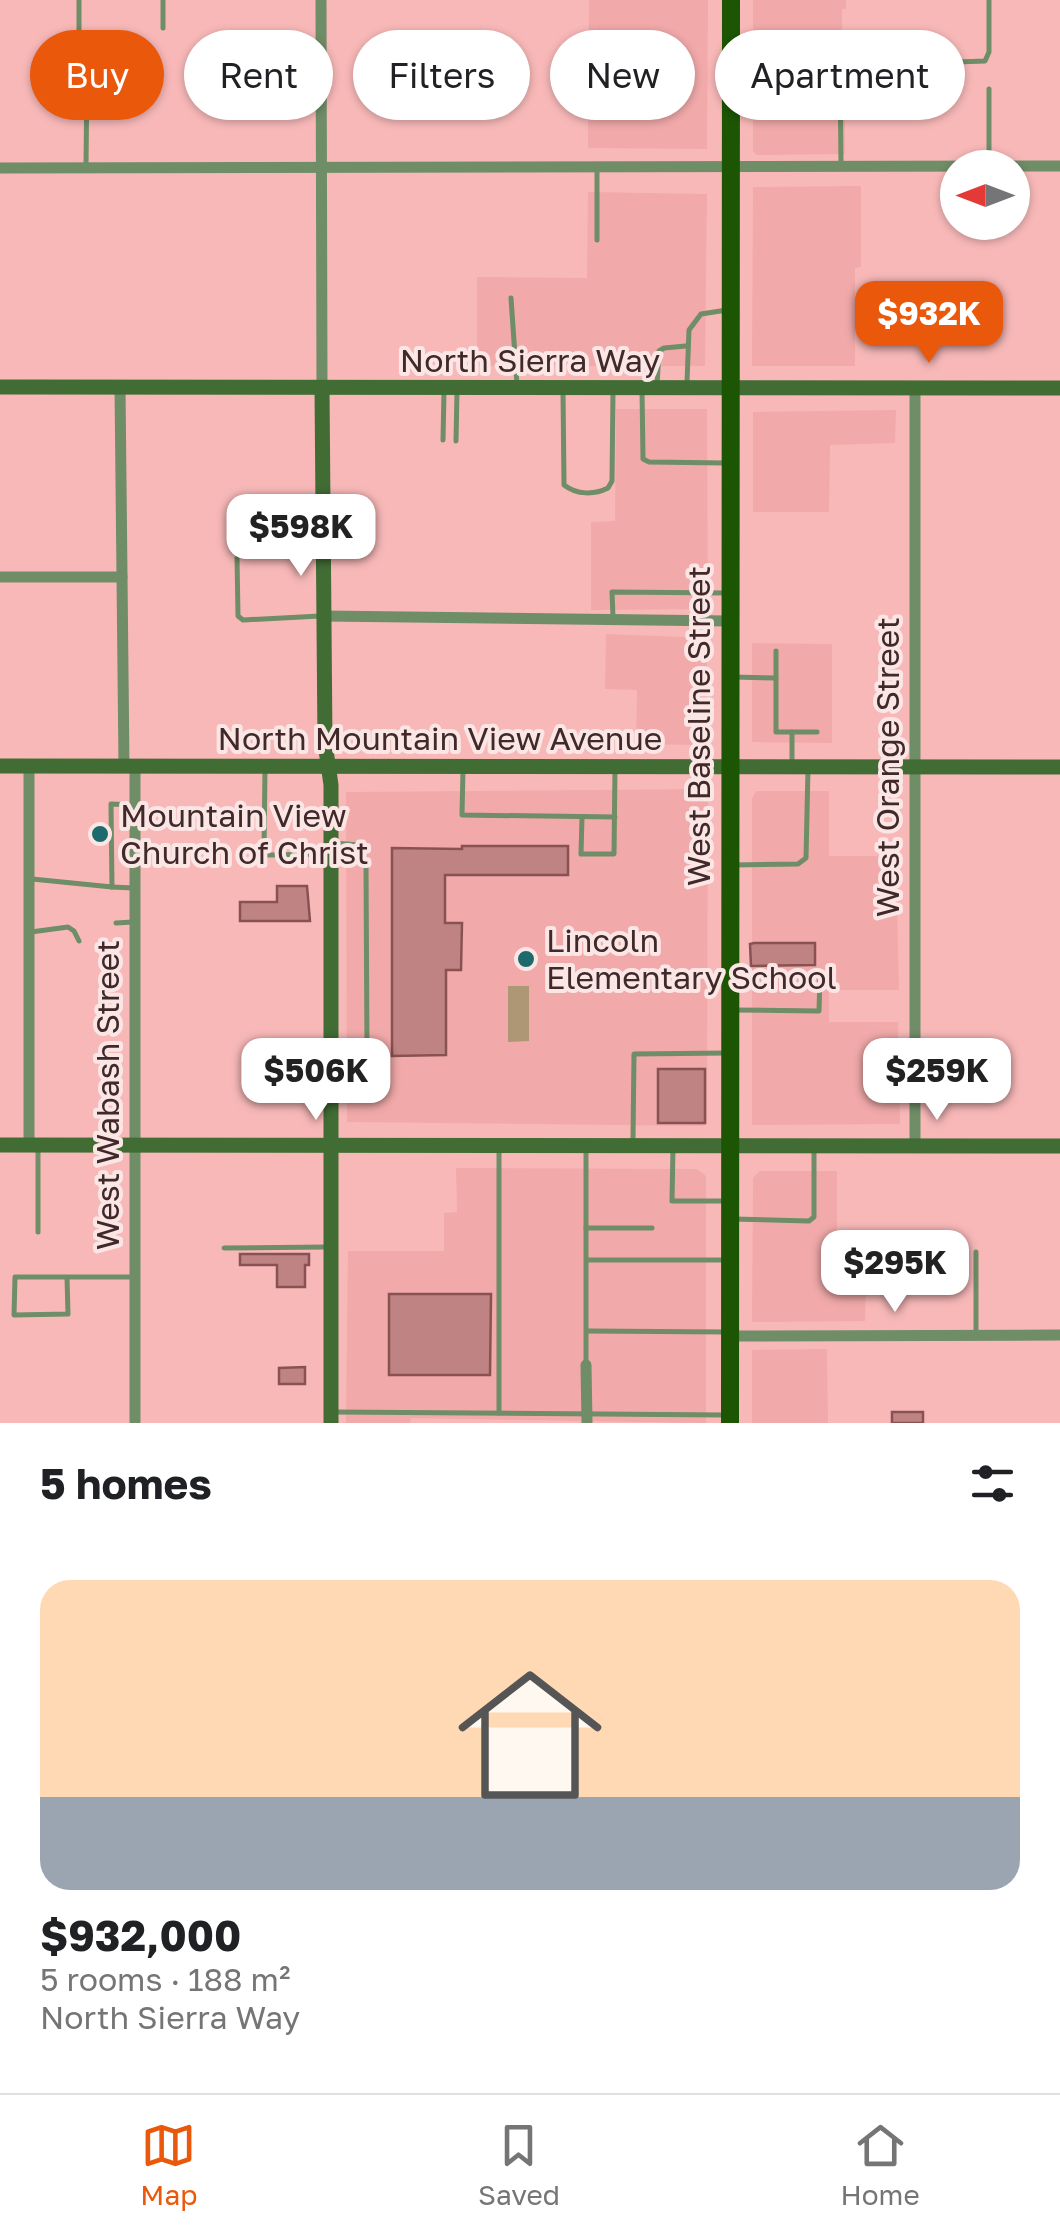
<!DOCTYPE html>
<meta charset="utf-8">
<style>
:root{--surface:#fff;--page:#f2f2f2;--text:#202124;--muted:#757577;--line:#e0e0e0;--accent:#ea580c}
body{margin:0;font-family:"Golos Text",sans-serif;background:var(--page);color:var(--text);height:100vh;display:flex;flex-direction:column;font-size:38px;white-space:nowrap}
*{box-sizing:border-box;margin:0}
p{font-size:32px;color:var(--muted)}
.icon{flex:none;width:55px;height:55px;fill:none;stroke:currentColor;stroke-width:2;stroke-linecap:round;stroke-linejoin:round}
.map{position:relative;height:1423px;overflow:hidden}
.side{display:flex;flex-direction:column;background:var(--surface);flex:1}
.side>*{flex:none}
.hud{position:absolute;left:30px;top:30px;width:1000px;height:90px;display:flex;gap:20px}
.needle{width:65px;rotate:270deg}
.fabs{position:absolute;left:940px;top:150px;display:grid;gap:20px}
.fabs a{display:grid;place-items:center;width:90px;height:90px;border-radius:50%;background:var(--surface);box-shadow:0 2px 8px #0004;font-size:50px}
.price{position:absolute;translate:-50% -85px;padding:0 22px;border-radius:20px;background:#fff;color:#222;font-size:32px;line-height:65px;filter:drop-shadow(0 2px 5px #0008)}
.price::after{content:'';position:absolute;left:50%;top:60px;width:30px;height:22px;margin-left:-15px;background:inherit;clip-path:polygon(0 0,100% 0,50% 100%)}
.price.current{background:var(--accent);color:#fff}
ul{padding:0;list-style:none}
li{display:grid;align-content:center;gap:20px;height:530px;padding:0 40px}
li span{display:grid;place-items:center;height:310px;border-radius:30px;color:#555}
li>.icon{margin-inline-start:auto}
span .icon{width:180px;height:180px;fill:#fffc;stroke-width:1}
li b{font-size:42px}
h2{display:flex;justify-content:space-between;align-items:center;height:120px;padding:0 40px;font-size:42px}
.pill{padding:0 35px;border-radius:45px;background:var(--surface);box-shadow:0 2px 8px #0004;font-size:35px;line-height:90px}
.pill.current{background:var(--accent);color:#fff}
.menu{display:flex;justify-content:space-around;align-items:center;height:140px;border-top:2px solid var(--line);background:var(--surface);font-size:28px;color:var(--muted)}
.menu a{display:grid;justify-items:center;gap:5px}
.menu .current{color:var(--accent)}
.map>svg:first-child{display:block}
.built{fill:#f1a9a9}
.green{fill:#ad9775}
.building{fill:#bf8383;stroke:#895252;stroke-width:2.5}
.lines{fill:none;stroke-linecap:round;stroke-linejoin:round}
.lane{stroke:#6f8d67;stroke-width:5}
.street{stroke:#6f8d67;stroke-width:11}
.secondary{stroke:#416d35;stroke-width:15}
.primary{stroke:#1c5604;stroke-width:18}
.poi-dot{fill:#1d6a6d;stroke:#fbe6e6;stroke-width:4}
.labels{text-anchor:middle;stroke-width:8;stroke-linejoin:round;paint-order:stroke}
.street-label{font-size:32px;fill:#412829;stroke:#fbe6e6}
.poi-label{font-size:32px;fill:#412829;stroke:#fbe6e6;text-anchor:start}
</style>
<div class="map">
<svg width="1060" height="1423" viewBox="0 0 1060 1423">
<rect width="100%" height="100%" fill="#f8b8b8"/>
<g class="built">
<path d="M589 0H708L707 149 588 148Z"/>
<path d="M753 0H846V9H842V54L845 71V154L757 155 753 151Z"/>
<path d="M861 186V267L855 268V366H752L753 187Z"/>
<path d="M588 192 707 194 705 366H477V277L587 278Z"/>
<path d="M616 409H707L708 607 702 609 591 610V522L615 521Z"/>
<path d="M896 410 895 443 830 445 829 512H753V412Z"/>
<path d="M606 634 707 638V737L702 745 636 744 637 690 605 689Z"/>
<path d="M752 643 832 644V743L752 742Z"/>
<path d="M704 789 708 795 707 1123 704 1126 347 1122 346 792Z"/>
<path d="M756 791H829V856H896L899 990H829V1022H898L900 1124 752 1125V798Z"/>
<path d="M456 1168 697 1169 706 1176V1423L411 1418 410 1423H346L348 1251H444V1213L457 1212Z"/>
<path d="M760 1171H837V1242L867 1244 865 1321 752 1322 753 1178Z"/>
<path d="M827 1349 828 1423H752V1350Z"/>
</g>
<path class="green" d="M508 986H529V1041L508 1042Z"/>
<g class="building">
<path d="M462 846H568V875H445V923H462L461 970H446V1055L392 1056V848L462 849Z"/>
<path d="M277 886H307L310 921H240V902H277Z"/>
<path d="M754 943H815V965L751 966 750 944Z"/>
<rect x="658" y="1069" width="47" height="54"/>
<path d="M240 1254H309V1265H305V1287H277V1265H240Z"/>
<path d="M389 1294H491L490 1375H389Z"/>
<path d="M305 1367V1384H279V1368Z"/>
<rect x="892" y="1412" width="31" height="11"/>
</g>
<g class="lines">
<g class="lane">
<path d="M79 0V40"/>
<path d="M163 28V0"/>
<path d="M841 163 840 70 845 66 985 61 989 52V0"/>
<path d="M989 163V89"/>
<path d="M86 165 87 72"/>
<path d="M597 240V168"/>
<path d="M511 298 517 385"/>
<path d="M687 382 689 330 701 314 727 310"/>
<path d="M657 385 659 351 664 348 686 346"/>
<path d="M642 389 643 459 649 462 726 463"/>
<path d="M563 391 564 485C577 495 594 495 608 488L612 481 613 391"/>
<path d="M443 440 444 391"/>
<path d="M456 441 457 391"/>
<path d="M237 558 238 616 243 620 320 616"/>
<path d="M613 617 612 592 726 593"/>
<path d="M776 651V732H792V764"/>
<path d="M732 677 776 678"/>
<path d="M792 732H817"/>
<path d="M265 768 264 852 268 855 328 854"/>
<path d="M463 770 462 815 615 817"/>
<path d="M582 817 581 854H614L615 768"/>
<path d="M333 843 359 845 366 864 367 1051 350 1061H334"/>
<path d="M733 865 798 864 806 858 808 769"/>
<path d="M32 879 112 887 111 804 135 805"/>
<path d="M112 887 134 888"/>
<path d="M116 923 133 922"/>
<path d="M31 932 68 927 74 931 79 941"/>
<path d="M733 1010 819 1011 820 976 733 977"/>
<path d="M633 1140 634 1054 727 1053"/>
<path d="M673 1147 672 1201H727"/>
<path d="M499 1150V1413"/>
<path d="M586 1150V1364"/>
<path d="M733 1219 809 1221 814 1217V1150"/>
<path d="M586 1228H652"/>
<path d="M38 1232V1148"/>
<path d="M224 1248 326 1247"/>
<path d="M976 1252V1333"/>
<path d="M588 1260H727"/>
<path d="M67 1277 68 1314 14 1315 15 1277H133"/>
<path d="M588 1331 727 1332"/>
<path d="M335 1412 724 1415"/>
</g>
<g class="street">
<path d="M321 0 322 388"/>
<path d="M0 168 1060 166"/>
<path d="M120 387 124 766"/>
<path d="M915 388V1146"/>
<path d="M0 577H122"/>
<path d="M324 616 729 621"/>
<path d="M29 766V1145"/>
<path d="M730 1336 1060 1335"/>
<path d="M586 1365 587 1423"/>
<path d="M135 1423V766"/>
</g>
<g class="secondary">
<path d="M0 387 1060 388"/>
<path d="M322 388 325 743 331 785V1423"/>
<path d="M0 766 1060 767"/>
<path d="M0 1145 1060 1146"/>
</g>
<path class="primary" d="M730 1423 731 0"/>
</g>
<g class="poi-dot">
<circle cx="100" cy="834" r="10"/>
<circle cx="526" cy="959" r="10"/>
</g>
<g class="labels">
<g class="street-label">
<text x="530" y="372">North Sierra Way</text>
<text transform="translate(699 726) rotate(-90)" y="11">West Baseline Street</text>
<text x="440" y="750">North Mountain View Avenue</text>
<text transform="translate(888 767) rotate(-90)" y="11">West Orange Street</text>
<text transform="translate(108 1095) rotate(-90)" y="11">West Wabash Street</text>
</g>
<g class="poi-label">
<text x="120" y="827">Mountain View<tspan x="120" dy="37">Church of Christ</tspan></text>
<text x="546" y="952">Lincoln<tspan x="546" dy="37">Elementary School</tspan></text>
</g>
</g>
</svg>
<div class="fabs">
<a><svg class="needle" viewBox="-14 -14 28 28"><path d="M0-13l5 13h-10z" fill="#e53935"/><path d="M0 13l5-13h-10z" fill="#757577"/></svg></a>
</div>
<b class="price current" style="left:929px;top:366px">$932K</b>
<b class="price" style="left:301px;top:579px">$598K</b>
<b class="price" style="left:316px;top:1123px">$506K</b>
<b class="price" style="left:937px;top:1123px">$259K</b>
<b class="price" style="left:895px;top:1315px">$295K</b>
<div class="hud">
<a class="pill current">Buy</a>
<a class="pill">Rent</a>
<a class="pill">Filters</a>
<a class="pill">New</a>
<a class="pill">Apartment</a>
</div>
</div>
<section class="side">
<h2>5 homes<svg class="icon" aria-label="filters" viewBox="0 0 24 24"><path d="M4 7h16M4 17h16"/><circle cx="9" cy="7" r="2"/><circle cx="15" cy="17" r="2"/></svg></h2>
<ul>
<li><span style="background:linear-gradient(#ffd9b3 70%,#9aa5b1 0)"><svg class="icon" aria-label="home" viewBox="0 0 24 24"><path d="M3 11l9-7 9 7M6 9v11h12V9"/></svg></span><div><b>$932,000</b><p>5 rooms · 188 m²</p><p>North Sierra Way</p></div></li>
</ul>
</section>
<nav class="menu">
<a class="current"><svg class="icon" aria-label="map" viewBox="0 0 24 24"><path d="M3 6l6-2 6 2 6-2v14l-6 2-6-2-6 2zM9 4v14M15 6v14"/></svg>Map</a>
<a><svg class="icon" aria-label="saved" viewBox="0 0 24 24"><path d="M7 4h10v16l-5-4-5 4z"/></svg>Saved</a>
<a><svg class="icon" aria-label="home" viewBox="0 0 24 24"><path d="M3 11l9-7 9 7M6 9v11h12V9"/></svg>Home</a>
</nav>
